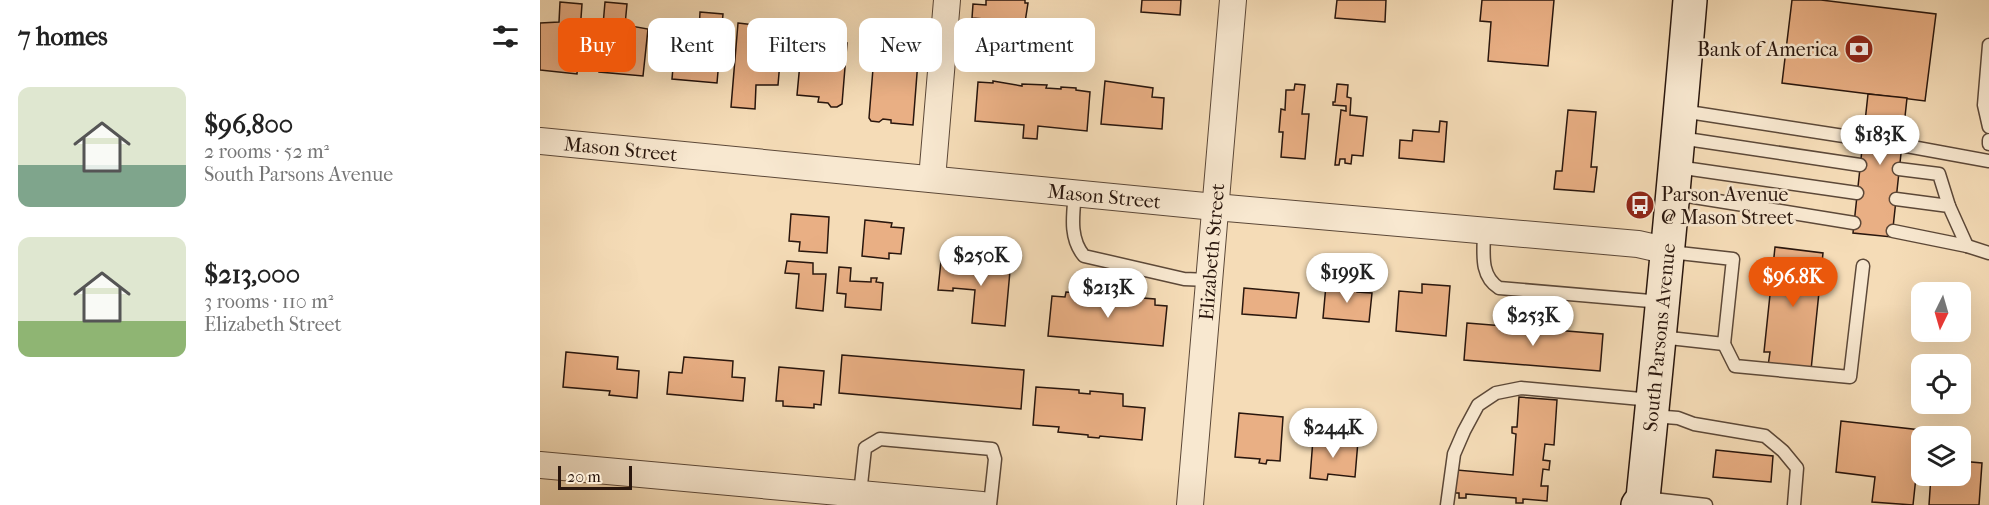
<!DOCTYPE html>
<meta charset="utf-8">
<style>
:root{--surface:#fff;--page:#f2f2f2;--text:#222;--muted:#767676;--accent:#ea580c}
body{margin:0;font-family:"IM FELL French Canon",serif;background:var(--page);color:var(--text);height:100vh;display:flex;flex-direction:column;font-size:22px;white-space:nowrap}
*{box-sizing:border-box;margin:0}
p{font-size:20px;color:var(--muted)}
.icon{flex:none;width:33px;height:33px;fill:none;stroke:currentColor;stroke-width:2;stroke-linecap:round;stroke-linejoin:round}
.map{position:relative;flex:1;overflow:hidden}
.drawer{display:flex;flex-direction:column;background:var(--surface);width:540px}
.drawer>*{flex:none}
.banner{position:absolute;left:18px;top:18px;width:570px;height:54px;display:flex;gap:12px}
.needle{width:39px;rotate:185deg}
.buttons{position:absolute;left:1371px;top:282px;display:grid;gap:12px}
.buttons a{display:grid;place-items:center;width:60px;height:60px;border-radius:12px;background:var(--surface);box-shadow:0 6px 24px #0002;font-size:30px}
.scale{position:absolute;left:18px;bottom:15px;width:74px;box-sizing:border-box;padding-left:6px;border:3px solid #29160d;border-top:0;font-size:16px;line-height:21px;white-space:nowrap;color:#29160d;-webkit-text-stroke:4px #f8e8d0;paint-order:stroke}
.price{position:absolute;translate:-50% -51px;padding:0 14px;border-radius:21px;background:#fff;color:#222;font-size:20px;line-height:39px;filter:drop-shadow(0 2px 3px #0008)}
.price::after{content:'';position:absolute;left:50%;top:36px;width:18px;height:14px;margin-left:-9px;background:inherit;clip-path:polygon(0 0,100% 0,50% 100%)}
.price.on{background:var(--accent);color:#fff}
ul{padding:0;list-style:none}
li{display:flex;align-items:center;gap:18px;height:150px;padding:0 18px}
li span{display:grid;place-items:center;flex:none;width:168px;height:120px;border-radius:12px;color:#555}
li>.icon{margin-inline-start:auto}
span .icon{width:72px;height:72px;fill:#fffc;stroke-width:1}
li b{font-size:26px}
h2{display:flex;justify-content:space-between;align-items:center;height:72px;padding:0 18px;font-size:26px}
.tag{padding:0 21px;border-radius:12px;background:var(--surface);box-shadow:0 6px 24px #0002;font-size:21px;line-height:54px}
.tag.on{background:var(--accent);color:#fff}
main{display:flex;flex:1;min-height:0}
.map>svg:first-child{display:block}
.building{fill:#e9af84;stroke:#29160d;stroke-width:1.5}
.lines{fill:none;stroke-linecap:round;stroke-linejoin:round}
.lane-casing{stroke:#5c4838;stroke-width:15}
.street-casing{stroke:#5c4838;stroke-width:28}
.secondary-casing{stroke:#29160d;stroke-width:36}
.lane{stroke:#f8e8d0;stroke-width:12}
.street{stroke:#f8e8d0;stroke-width:26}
.secondary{stroke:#f8e8d0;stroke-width:33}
.labels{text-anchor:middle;stroke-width:5;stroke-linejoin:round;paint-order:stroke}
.poi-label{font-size:20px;fill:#29160d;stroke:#f8e8d0;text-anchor:end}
.street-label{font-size:20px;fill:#29160d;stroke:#f8e8d0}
</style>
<main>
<section class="drawer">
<h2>7 homes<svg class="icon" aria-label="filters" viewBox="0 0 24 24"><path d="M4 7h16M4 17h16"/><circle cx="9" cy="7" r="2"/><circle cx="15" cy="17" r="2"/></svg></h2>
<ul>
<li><span style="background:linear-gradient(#dfe7d0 65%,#7fa58c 0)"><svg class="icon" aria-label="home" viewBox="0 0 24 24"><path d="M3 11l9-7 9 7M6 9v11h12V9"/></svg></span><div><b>$96,800</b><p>2 rooms · 52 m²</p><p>South Parsons Avenue</p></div></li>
<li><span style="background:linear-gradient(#dfe7d0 70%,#8fb573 0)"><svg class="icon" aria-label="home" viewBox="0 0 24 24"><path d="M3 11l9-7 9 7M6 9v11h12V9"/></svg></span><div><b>$213,000</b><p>3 rooms · 110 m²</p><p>Elizabeth Street</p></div></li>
</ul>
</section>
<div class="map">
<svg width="1449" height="505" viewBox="0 0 1449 505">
<rect width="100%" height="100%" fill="#f5dcb7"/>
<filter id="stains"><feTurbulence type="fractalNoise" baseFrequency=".00333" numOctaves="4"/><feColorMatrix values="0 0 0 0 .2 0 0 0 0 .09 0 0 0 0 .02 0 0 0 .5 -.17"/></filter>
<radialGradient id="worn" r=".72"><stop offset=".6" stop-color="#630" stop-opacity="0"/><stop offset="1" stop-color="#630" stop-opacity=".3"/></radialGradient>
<g class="building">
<path d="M446 0H485V3H488L482 42H484L483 57H481L479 71 440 68 444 19 432 18 433 4 446 5Z"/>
<path d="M602 0H641L640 15 601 12Z"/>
<path d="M797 0H846L845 22 795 18Z"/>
<path d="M942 0H1014L1008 66 948 61 951 22 940 21Z"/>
<path d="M1252 0H1281L1396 14 1385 101 1242 83Z"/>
<path d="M20 2 42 4 37 74 0 70V23L19 22Z"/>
<path d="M65 2 87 4 85 25 108 29 103 76 59 72Z"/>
<path d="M160 12 183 14 177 83 132 79 136 32H159Z"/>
<path d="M198 23 224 26 227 23 236 24 239 27H243L238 85H216L215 109 191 107Z"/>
<path d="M263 31 286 33 289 31H294L298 34V42L307 43 302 104 297 107H291L288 103 278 102 279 97 257 95Z"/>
<path d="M367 43 373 44 376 47 379 48 373 125 351 123V120L343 119 339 122 331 121 329 118 335 44 364 46Z"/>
<path d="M453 81 482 86V84L507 85 506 88 521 89V87L536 88V90L550 92 547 131 498 126 497 139 483 138 484 125 435 121 438 82 453 83Z"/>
<path d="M565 81 613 88 612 97 624 98 622 129 561 124Z"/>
<path d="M755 84 765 85 762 114H769L765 159 741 157 743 132H739L741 109 745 110 746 90H754Z"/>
<path d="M797 84 808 85 807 97 811 98 810 115 827 117 823 156 812 155 811 164 805 163V159H800L799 165H795L801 110 806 111V106L793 105V102H795Z"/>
<path d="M1328 94 1367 98 1352 237 1313 233Z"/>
<path d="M1028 110 1056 112 1051 167H1057L1054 192 1014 189 1016 171H1022Z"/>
<path d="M900 121 907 122 904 162 859 158 860 140 872 141 873 130 899 132Z"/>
<path d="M251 214 289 217 287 253 259 251 260 242 249 241Z"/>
<path d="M325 220 352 223 351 227 364 228 361 254 349 253V259L322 256Z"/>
<path d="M1235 247 1283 253 1271 370 1228 366 1230 352H1224Z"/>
<path d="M445 258 471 260 465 326 432 323 435 290 413 288V291L398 290 401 261 444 264Z"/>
<path d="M247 261 273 263V274H286L283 311 256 308 259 274 245 273Z"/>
<path d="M299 267 311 268 310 281 331 282V278H337L336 282 343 283 341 310 305 307 306 294 297 293Z"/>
<path d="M882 284 910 286 906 336 856 331 859 291 882 293Z"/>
<path d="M786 285 817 287V292L832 293 829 322 783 318Z"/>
<path d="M704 288 759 293 756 318 702 314Z"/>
<path d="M526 292 615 299V305L627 306 623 346 508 336 512 296 525 297Z"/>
<path d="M927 323 1063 334 1060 371 924 360Z"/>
<path d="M26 352 78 357 77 369 99 371 97 398 69 395 70 391 23 387Z"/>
<path d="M302 355 484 370 481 409 299 393Z"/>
<path d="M144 357 193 361 192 377 205 378 203 401 127 394 129 372 142 373Z"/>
<path d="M239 367 284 371 281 405 274 404V408L243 406V401H236Z"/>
<path d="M496 387 539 390V393L550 394V391L583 394V406L605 408 602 440 560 436 559 438 548 437V435L518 432 519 427 493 425Z"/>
<path d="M979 397 1017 400 1014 445 1005 444 1003 460 1010 461 1009 470 1003 469 1001 486H1008L1007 501 983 499V503H976V498L926 494V498H919V493H915L917 470 973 475 976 434 972 433V427H977Z"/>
<path d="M699 413 743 417 740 461 727 460 726 464 719 463 720 459 695 457Z"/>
<path d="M1301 421 1381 430 1373 505 1332 502 1335 477 1296 472Z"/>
<path d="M773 439 804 442V440L818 441 815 477 788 474 787 480 770 478Z"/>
<path d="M1176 450 1233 456 1231 482 1173 477Z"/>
<path d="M1420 461 1442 463 1439 505H1389L1391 476H1420Z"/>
</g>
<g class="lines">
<g class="lane-casing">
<g id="lane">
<path d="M1449 45 1444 105 1449 127"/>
<path d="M1142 111 1323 139"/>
<path d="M1140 138 1320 165"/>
<path d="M1449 140V144"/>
<path d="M1361 145 1449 161"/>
<path d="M1137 167 1317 193"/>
<path d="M1359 169 1399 174 1409 206"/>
<path d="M535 193C533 215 529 238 544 256L644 279 669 280"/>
<path d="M1135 194 1314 223"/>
<path d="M1356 199 1409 206 1427 246"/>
<path d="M944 230C944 252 939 275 959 288L1122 302"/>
<path d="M1353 231 1427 246 1449 253"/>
<path d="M1120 337 1184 344 1193 259 1130 252"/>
<path d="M1184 344 1195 366 1310 377 1323 266"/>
<path d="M1113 416 1138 418 1154 424 1225 436 1243 451 1257 468 1254 505"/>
<path d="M320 494 325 448 340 439 452 449 455 459 450 505"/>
<path d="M1104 498 1166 505"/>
<path d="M907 505 914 454 924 431 938 405 956 393 981 388 1112 400"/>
</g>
</g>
<g class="street-casing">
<g id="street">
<path id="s1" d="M0 141 675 207 1098 244 1129 251"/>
<path d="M392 179 407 0"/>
<path d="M0 465 442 505"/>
<path id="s2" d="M650 505 693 0"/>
</g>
</g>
<g class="secondary-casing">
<g id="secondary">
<path id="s3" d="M1098 505 1103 498C1120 332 1136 166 1150 0"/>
</g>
</g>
<use href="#lane" class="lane"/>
<use href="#street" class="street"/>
<use href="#secondary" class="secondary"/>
</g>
<defs>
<g id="bank-disc" transform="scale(1.5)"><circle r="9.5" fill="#8f2418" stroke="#f8e8d0"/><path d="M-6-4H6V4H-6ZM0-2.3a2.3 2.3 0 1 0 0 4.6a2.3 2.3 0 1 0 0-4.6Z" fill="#fff"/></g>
<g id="bus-disc" transform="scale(1.5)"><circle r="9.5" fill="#8f2418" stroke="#f8e8d0"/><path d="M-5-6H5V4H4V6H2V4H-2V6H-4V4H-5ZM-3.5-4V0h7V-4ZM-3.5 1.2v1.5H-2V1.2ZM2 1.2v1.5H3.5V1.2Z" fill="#fff"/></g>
</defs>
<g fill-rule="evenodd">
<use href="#bank-disc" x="1319" y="49"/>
<use href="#bus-disc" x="1100" y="205"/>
</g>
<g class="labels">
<g class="poi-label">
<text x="1298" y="56">Bank of America</text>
<text x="1121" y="201" text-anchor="start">Parson Avenue<tspan x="1121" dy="23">@ Mason Street</tspan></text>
</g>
<g class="street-label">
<text dy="7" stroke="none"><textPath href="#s1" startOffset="81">Mason Street</textPath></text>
<text dy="7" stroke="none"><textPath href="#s1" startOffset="567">Mason Street</textPath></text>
<text dy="7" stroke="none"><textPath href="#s2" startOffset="254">Elizabeth Street</textPath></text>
<text dy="7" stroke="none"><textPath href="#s3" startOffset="170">South Parsons Avenue</textPath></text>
</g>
</g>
<rect width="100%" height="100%" filter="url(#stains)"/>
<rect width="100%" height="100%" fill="url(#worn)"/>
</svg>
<div class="buttons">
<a><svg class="needle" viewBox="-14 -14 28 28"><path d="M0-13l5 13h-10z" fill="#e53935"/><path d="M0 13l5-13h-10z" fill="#767676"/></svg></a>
<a><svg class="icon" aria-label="locate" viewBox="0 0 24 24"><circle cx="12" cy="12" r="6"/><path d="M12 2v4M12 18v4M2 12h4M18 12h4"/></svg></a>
<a><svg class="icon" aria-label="layers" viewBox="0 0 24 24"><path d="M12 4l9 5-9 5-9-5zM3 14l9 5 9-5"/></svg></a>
</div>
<div class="scale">20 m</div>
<b class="price" style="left:1340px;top:166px">$183K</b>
<b class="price" style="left:441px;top:287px">$250K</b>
<b class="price" style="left:807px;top:304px">$199K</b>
<b class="price on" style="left:1253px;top:308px">$96.8K</b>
<b class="price" style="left:568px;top:319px">$213K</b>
<b class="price" style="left:993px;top:347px">$253K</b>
<b class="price" style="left:793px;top:459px">$244K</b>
<div class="banner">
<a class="tag on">Buy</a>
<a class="tag">Rent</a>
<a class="tag">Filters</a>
<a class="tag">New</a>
<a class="tag">Apartment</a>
</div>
</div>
</main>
